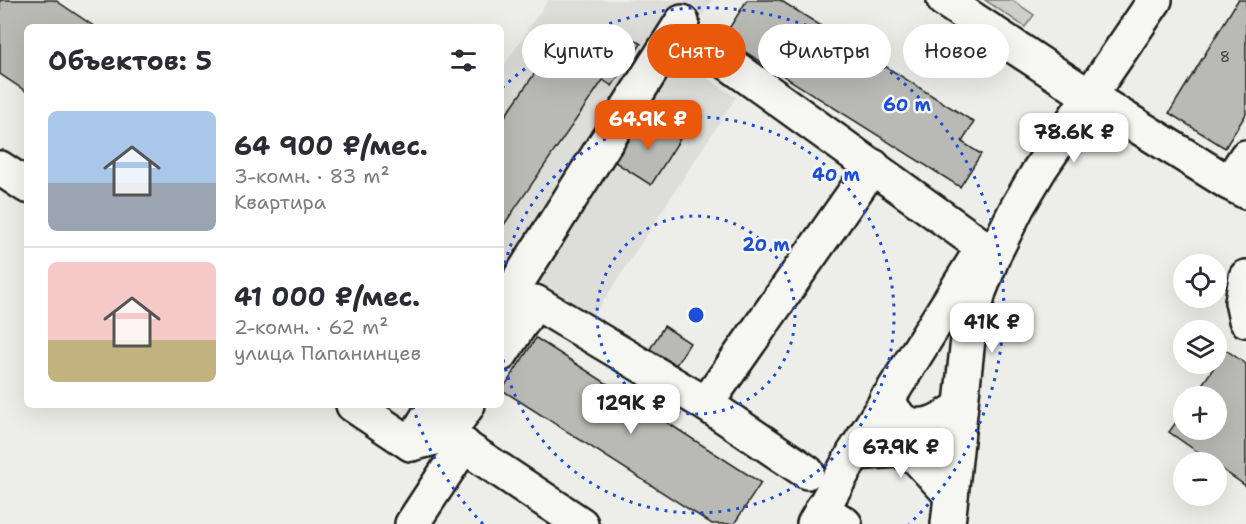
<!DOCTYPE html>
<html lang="ru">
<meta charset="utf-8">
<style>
:root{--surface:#fff;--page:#f2f2f3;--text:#2b2b33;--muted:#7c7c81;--line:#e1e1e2;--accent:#ea580c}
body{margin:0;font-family:"Shantell Sans",sans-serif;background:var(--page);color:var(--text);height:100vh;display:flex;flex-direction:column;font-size:22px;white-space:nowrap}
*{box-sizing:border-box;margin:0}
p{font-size:20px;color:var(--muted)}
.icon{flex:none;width:33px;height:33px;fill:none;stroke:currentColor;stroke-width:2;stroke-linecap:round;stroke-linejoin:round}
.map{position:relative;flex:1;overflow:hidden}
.panel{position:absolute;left:24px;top:24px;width:480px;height:384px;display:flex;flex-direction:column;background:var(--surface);border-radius:9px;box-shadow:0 6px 24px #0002}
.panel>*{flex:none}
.top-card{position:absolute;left:522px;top:24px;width:570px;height:54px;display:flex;gap:12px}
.tools{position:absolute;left:1173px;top:254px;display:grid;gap:12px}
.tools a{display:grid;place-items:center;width:54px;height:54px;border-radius:50%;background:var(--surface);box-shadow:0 6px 24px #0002;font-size:30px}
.price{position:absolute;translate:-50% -51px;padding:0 14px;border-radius:12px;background:#fff;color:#222;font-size:20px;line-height:39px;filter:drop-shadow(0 2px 3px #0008)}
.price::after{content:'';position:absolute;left:50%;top:36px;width:18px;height:14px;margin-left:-9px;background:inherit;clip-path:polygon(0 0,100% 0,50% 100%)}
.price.selected{background:var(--accent);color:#fff}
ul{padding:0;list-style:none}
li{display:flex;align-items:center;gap:18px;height:150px;padding:0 24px}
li+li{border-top:2px solid var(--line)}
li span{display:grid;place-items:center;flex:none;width:168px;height:120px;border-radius:9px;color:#555}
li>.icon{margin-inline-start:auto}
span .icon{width:72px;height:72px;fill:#fffc;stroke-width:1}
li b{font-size:26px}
h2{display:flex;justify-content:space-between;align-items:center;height:72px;padding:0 24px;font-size:26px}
.tag{padding:0 21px;border-radius:27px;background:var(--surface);box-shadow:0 6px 24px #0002;font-size:21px;line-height:54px}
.tag.selected{background:var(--accent);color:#fff}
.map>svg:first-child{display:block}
.built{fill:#ddddda}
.green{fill:#cececb;stroke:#757574;stroke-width:1.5}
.building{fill:#b9b9b6;stroke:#1c1c1c;stroke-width:1.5}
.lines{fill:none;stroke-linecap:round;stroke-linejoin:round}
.minor-casing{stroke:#1c1c1c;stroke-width:38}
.minor{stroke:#f6f6f2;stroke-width:33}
.ring{fill:none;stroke:#1d4ed8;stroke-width:3;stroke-dasharray:3 6}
.labels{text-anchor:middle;stroke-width:5;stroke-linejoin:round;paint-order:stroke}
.number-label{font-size:15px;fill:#434342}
.centre{fill:#1d4ed8;stroke:#f6f6f2;stroke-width:3}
.ring-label{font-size:18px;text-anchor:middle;font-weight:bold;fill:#1d4ed8;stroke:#f6f6f2;stroke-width:5;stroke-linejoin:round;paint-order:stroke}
</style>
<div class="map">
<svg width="1246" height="524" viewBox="0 0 1246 524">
<rect width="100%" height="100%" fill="#edede9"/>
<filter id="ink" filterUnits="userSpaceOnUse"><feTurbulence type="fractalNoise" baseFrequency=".0167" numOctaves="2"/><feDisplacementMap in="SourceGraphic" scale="12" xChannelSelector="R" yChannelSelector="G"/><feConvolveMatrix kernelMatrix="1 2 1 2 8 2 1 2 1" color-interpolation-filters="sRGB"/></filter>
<g filter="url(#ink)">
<path class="built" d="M548 0H712L676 57 736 97 593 317 531 277 501 324V70Z"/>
<path class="green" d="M985 0H1012L1034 15 1025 27Z"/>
<g class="building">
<path d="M0 0H55L95 27H27V92L0 74Z"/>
<path d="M747 0H780L974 122 962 142 981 154 960 187 723 38Z"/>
<path d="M1238 0H1246V114L1225 148 1169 113Z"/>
<path d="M614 26 641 44 612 86 603 80 501 229V122L555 44 587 65Z"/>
<path d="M644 117 680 139 651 185 615 162Z"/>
<path d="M664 326 690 343 676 365 650 349Z"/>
<path d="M536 338 761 483 734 524H712L502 390Z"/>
<path d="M1226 350 1246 364V486L1216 465V462H1212L1169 432 1184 411V429H1216V396H1194Z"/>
</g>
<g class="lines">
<g class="minor-casing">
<g id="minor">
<path d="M944 0 1089 96 1229 183"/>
<path d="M724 60 983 247"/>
<path d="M1246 157 1229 183 1246 192"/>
<path d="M0 168 27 186"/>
<path d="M1246 277 1242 302 1246 320"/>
<path d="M501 308 682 22"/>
<path d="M501 354 535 302 706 404 807 472"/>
<path d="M886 400C892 406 898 419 905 422 925 432 944 418 959 408"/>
<path d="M706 404 873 166"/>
<path d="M353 405 411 444 447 435 581 524"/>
<path d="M447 435 468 405"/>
<path d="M411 444 435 405"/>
<path d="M854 453 900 450 916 457 951 495"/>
<path d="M822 509 845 524"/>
<path d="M412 524 464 445"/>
<path d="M814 524 854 453 980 252"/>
<path d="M948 524 968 339 979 292 994 254 1018 206 1040 169 1155 0"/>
</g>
</g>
<use href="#minor" class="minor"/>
</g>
</g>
<g class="ring">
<circle cx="696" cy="315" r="99"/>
<path d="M501 281A198 198 0 1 1 501 349"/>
<path d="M483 524A298 298 0 0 1 413 407M502 88A298 298 0 0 1 909 524"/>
</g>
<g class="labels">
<g class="number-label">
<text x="1225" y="62">8</text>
</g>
</g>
<circle cx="696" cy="315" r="9" class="centre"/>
<g class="ring-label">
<text x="907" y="111">60 m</text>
<text x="836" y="181">40 m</text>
<text x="766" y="251">20 m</text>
</g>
</svg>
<div class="tools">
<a><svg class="icon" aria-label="locate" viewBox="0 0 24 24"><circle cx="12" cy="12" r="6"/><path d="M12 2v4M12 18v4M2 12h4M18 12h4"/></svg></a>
<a><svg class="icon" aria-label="layers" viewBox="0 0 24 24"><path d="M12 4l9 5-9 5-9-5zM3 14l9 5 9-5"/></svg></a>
<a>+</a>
<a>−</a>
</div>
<b class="price selected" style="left:648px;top:151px">64.9K ₽</b>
<b class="price" style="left:1074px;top:164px">78.6K ₽</b>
<b class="price" style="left:992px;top:354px">41K ₽</b>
<b class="price" style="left:631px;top:435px">129K ₽</b>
<b class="price" style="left:901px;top:479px">67.9K ₽</b>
<div class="top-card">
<a class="tag">Купить</a>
<a class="tag selected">Снять</a>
<a class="tag">Фильтры</a>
<a class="tag">Новое</a>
</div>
<section class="panel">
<h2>Объектов: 5<svg class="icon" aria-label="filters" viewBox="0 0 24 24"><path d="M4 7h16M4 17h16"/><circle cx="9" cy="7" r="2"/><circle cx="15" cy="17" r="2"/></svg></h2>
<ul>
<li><span style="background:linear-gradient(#a9c7e8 60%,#9aa5b1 0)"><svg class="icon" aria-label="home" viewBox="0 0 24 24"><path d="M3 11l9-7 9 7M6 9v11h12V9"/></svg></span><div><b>64 900 ₽/мес.</b><p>3-комн. · 83 m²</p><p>Квартира</p></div></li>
<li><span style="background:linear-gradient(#f6c9c9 65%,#c2b280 0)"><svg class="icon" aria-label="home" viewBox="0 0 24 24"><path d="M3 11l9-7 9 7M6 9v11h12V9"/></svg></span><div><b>41 000 ₽/мес.</b><p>2-комн. · 62 m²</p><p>улица Папанинцев</p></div></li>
</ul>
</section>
</div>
